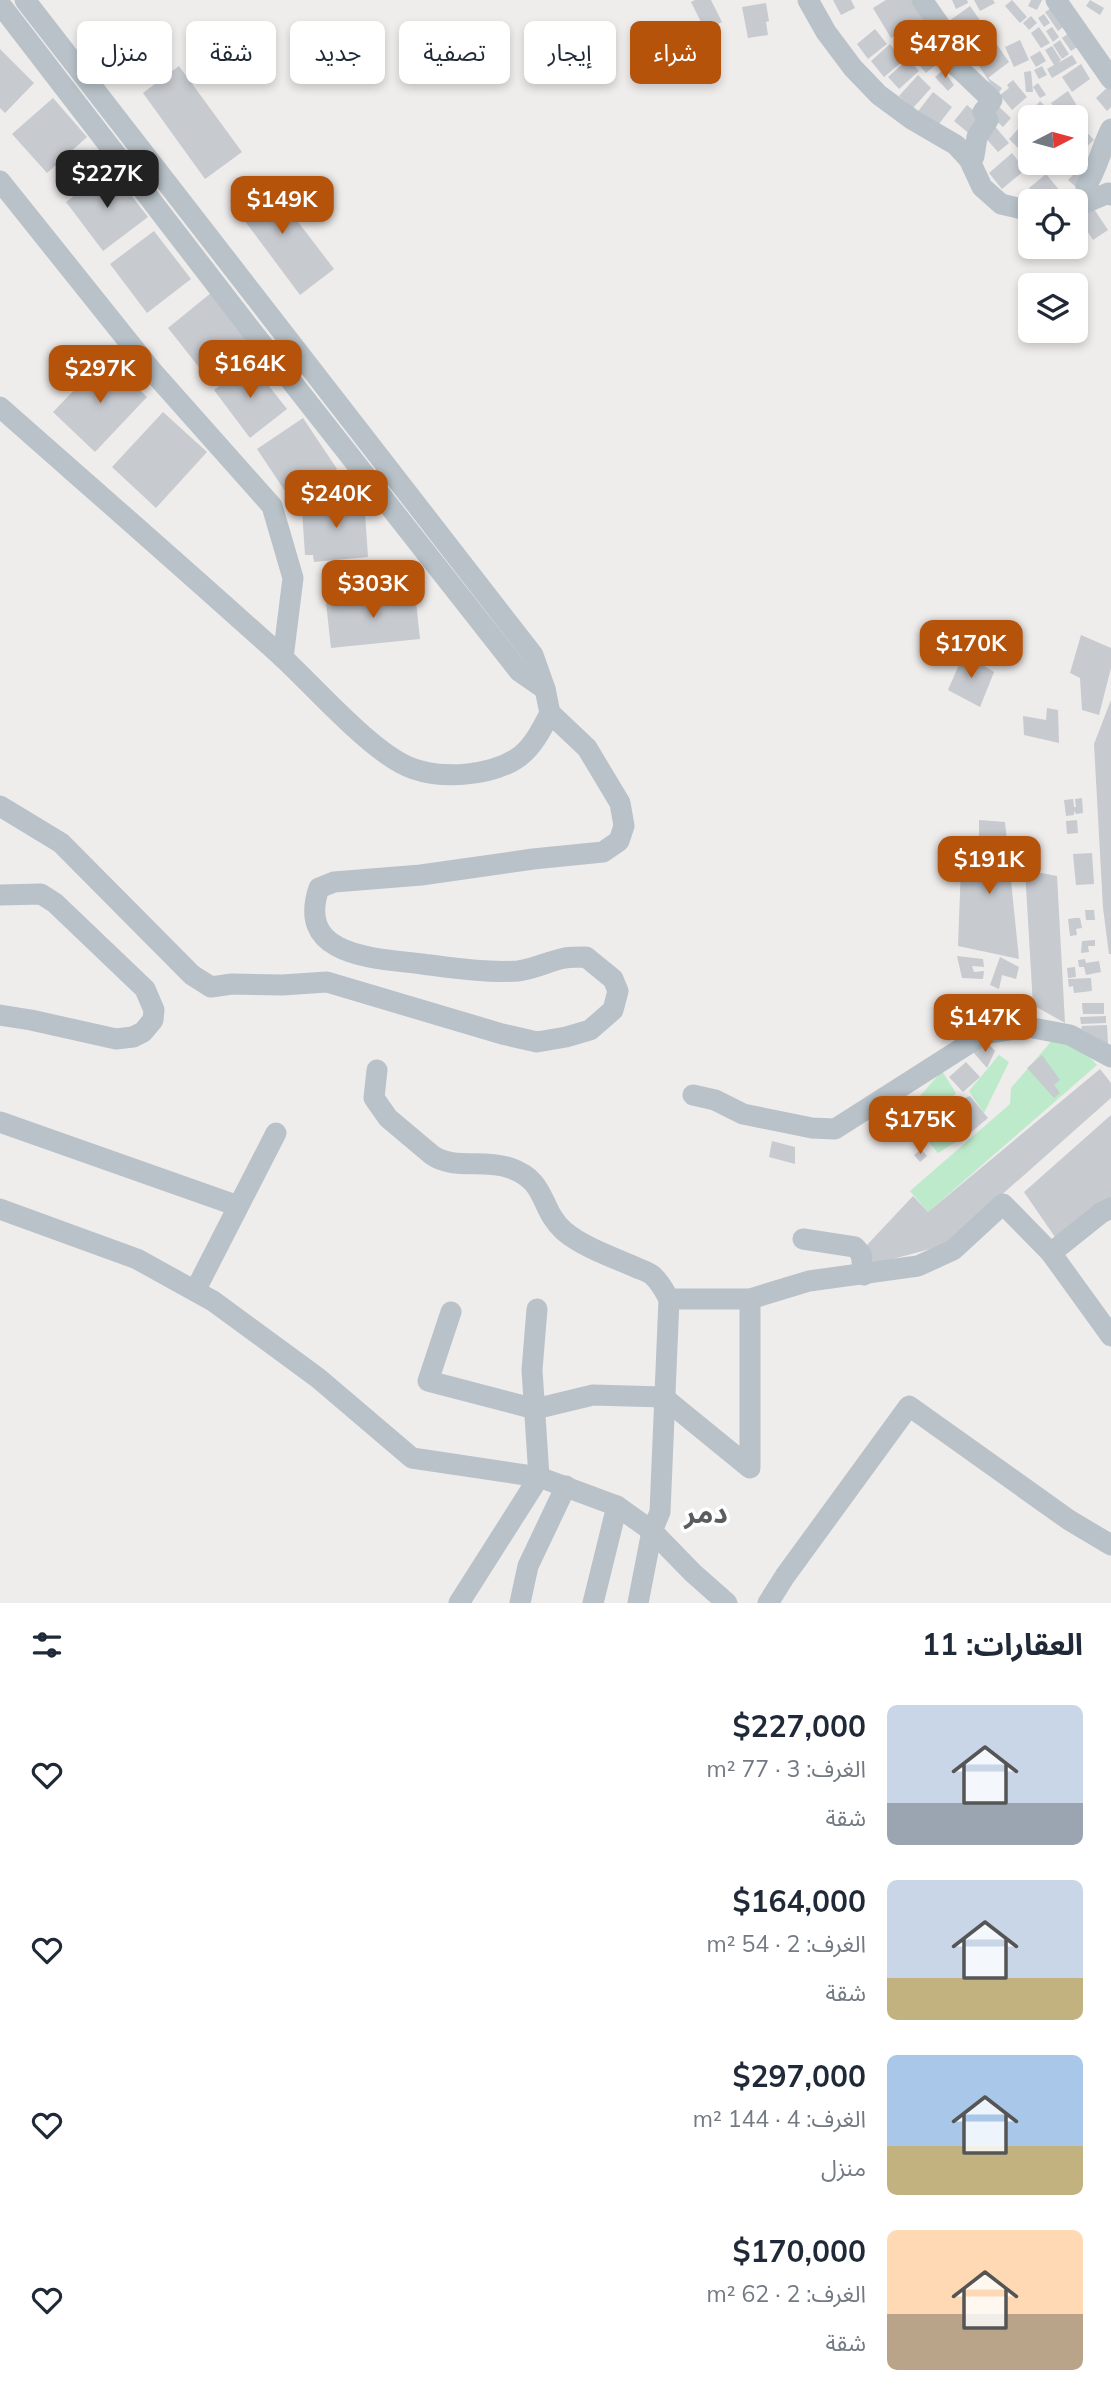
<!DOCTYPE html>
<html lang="ar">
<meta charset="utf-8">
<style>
:root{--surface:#fff;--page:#f2f2f3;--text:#1f2937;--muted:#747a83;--accent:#b45309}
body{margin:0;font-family:Mulish,"Noto Sans Arabic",sans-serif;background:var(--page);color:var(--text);direction:rtl;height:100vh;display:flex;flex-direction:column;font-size:26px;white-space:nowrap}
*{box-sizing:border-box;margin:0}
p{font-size:23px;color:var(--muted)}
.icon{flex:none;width:38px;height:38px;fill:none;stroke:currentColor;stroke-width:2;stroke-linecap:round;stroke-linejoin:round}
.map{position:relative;height:1603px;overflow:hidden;direction:ltr}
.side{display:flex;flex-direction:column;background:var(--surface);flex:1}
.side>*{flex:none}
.top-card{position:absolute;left:21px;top:21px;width:700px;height:63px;direction:rtl;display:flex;gap:14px}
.needle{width:46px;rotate:84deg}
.controls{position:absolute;left:1018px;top:105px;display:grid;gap:14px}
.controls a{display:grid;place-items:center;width:70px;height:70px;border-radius:10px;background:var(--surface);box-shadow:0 4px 10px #0003;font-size:35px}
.price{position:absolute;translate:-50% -60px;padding:0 16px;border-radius:14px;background:var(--accent);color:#fff;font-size:23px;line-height:46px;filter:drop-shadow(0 2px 4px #0008)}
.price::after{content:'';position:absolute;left:50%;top:42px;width:21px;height:16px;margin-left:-10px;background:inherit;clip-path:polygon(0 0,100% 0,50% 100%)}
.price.current{background:#222;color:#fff}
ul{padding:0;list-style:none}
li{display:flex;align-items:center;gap:21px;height:175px;padding:0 28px}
li span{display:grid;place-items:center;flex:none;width:196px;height:140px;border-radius:10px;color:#555}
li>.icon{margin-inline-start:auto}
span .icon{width:84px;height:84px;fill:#fffc;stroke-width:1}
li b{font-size:30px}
h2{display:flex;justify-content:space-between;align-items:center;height:84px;padding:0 28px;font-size:30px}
.chip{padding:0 24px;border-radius:10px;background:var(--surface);box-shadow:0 4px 10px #0003;font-size:24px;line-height:63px}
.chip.current{background:var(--accent);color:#fff}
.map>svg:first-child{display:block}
.green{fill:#bdeaca}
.building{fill:#c7cacf}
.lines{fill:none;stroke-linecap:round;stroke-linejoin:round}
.minor{stroke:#b8c2c8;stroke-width:21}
.labels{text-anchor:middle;stroke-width:7;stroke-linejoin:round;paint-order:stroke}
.district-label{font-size:28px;font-weight:bold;fill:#595d60;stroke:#fff}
</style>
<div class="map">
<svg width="1111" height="1603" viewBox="0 0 1111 1603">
<rect width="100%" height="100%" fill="#efecec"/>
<g class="green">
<path d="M1054 1038 1081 1048 1097 1065 928 1212 910 1191 1010 1104 1011 1088Z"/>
<path d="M999 1055 1009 1062 984 1113 969 1091Z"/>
<path d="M942 1071 956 1093 947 1105 970 1133 938 1153 921 1132 912 1139 903 1128 906 1112Z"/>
</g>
<g class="building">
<path d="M695 0H711L722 22 705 30 691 2Z"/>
<path d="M833 0H851L855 8 841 15Z"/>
<path d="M886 0H917L924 19 891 38 873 8Z"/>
<path d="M952 0H967L968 3 956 9Z"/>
<path d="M974 0H993L995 3 980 11Z"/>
<path d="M1012 0 1027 17 1020 23 1005 6Z"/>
<path d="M1031 0H1042L1037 10 1028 6Z"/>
<path d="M1090 0 1104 8 1100 15 1086 6Z"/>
<path d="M766 3 769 21 766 22 768 35 748 38 742 7Z"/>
<path d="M970 6 1009 62 988 78 1002 88 996 97 984 88 988 81 991 84 963 42 945 24Z"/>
<path d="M1055 6 1067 24 1058 31 1045 12Z"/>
<path d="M1044 14 1050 23 1044 27 1038 18Z"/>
<path d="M931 16 939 29 923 39 915 26Z"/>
<path d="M1031 16 1037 23 1029 30 1023 23Z"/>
<path d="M1039 27 1050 43 1041 48 1031 33Z"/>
<path d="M1052 27 1059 37 1053 42 1046 31Z"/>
<path d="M875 29 887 44 868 59 857 44Z"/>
<path d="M911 30 930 53 936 48 944 58 926 73 899 41Z"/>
<path d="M1073 30 1082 44 1071 51 1062 38Z"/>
<path d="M1020 40 1029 60 1014 67 1005 47Z"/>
<path d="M1060 40 1069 54 1062 59 1053 45Z"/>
<path d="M890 44 903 61 884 77 871 61Z"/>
<path d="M1052 46 1061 60 1058 63 1072 55 1077 63 1052 78 1047 69 1054 65 1045 50Z"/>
<path d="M0 49 34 83 5 113 0 108Z"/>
<path d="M1040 51 1046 61 1036 67 1030 57Z"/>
<path d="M908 59 919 71 899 89 888 77Z"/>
<path d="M1081 64 1090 79 1072 92 1062 77Z"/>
<path d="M179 66 242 152 205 179 143 93Z"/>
<path d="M1042 66 1047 75 1039 79 1034 70Z"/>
<path d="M943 70 954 85 948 91 935 77Z"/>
<path d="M1031 71 1033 92H1026L1024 72Z"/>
<path d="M918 75 931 88 913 108 899 96Z"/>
<path d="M1013 80 1027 97 1012 110 1000 95 1009 88 1007 85Z"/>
<path d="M1038 83 1046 95 1040 98 1033 87Z"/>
<path d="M1111 84V107L1107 111 1096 98Z"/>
<path d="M1068 91 1079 109 1066 117H1060L1051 103Z"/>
<path d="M933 92 952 107 935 129 916 114Z"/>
<path d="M53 98 87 137 47 173 12 134Z"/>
<path d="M1040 101 1054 115 1052 117H1031V130L1022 122Z"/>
<path d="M996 104 1011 118 1003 127 988 113Z"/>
<path d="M967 105 985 120 972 136 954 121Z"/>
<path d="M993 124 1009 143 998 152 982 134Z"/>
<path d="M1081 126 1094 140 1079 153 1076 149V130Z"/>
<path d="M1020 127 1031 137V150L1025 155 1009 139Z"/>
<path d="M1012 153 1025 170 1002 189 989 173Z"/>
<path d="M1076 157 1080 161 1066 174 1057 164 1076 163Z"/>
<path d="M110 168 148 217 103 251 66 202Z"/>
<path d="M1077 171 1085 180 1077 188 1068 180Z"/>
<path d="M1046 174 1060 191 1047 201H1040L1029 188Z"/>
<path d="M263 176 334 269 300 295 230 201Z"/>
<path d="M1090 203 1108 230 1093 240 1076 214Z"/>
<path d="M154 231 191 279 147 313 110 264Z"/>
<path d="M211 293 249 341 206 376 168 328Z"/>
<path d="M106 357 147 397 95 452 53 412Z"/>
<path d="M250 362 287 409 250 438 214 390Z"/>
<path d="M163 412 207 452 156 508 112 467Z"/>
<path d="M303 418 337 469 291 500 257 449Z"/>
<path d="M364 498 368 557 314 562 313 555H305L302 510 312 509 311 501Z"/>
<path d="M415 592 420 639 331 648 326 603Z"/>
<path d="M1081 635 1111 648V668L1099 715 1082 710 1080 678 1070 673Z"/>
<path d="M964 653 994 672 980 707 948 690Z"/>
<path d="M1111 700V954H1109L1103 908 1094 744Z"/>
<path d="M1047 708 1058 710 1059 743 1024 735 1023 716 1046 720Z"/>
<path d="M1082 798 1083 813 1076 814 1074 811V815L1066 816 1064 800 1073 799 1074 807H1076L1075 799Z"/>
<path d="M979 820 1005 822 1019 959 958 946 961 866 979 859Z"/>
<path d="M1077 820 1078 833 1067 834 1066 821Z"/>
<path d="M1092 853 1094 884 1076 885 1073 854Z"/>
<path d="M1025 870 1057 876 1065 1023 1033 1005Z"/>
<path d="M1085 910H1094L1095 920H1086Z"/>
<path d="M1075 918H1080L1082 928 1076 929 1077 935 1070 936 1068 919Z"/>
<path d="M1095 940V946H1088L1089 952 1081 953 1082 941Z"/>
<path d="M957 956 983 959 984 967 972 966 974 972 984 971 983 979 962 978Z"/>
<path d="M1000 957 1019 967 1016 979 1002 975 999 989 990 985Z"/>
<path d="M1085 959 1086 963 1099 961 1101 972 1086 975 1084 967H1079L1078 960Z"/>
<path d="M1075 967 1076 977 1068 978 1067 968Z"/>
<path d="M1091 978 1092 991 1074 993 1073 986 1069 987 1068 979Z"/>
<path d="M1082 1003H1104V1014H1083Z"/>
<path d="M1106 1016V1023L1081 1024 1080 1017Z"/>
<path d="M1107 1025 1108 1044 1081 1029 1082 1026Z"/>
<path d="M986 1041 995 1051 987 1068 973 1052Z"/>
<path d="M1042 1055 1060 1080 1054 1085 1060 1093 1054 1098 1027 1068Z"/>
<path d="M966 1062 980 1077 963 1092 949 1077Z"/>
<path d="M1100 1069 1111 1083V1098L945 1245 874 1264 867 1245 913 1196 928 1212Z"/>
<path d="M970 1096 988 1118 970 1133 947 1105Z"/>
<path d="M1111 1115V1199L1057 1240 1024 1192Z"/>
<path d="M772 1141 795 1147V1164L769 1157Z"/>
<path d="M921 1149 927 1156 920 1162 914 1155Z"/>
</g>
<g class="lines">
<g class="minor">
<path d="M808 0 826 32 853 68 879 95 913 120 956 145 969 159 982 187 1001 204 1031 211"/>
<path d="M922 0 955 47 948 58 992 100 983 112 988 120 977 137 974 156 969 159"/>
<path d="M1056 0 1111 79"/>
<path d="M0 4 251 330 519 671 545 689"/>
<path d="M0 181 152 371 272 506 293 578 283 658"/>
<path d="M1095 198 1086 186C1098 168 1101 148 1111 129"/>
<path d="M1076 207 1108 193 1111 195"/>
<path d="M0 407C94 490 188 572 281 656 314 686 374 756 414 769 443 779 489 776 516 759 532 749 542 729 550 713"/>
<path d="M0 806 61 843 192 975 211 987 232 984 282 985 327 982 502 1034 537 1042 566 1037 590 1030 613 1010 618 991 613 979 586 957C580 957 572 957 565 958 549 961 534 969 518 971 486 973 454 968 422 964 377 958 295 958 319 888L334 882 421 875 533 859 603 852 619 841 624 826 620 803 587 748 550 713 545 689 533 655 25 0"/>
<path d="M0 895 41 894 55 903 145 989 154 1010 153 1020 143 1032 133 1037 116 1039 31 1020 0 1015"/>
<path d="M377 1070 374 1098 388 1118 432 1155C453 1170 484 1159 510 1168 548 1181 539 1209 564 1231 583 1247 612 1257 635 1267 641 1270 650 1272 654 1277 660 1282 665 1292 669 1299H750L809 1281 918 1266 953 1250 1003 1204 1051 1253 1111 1336"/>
<path d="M693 1095 715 1100 743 1114 812 1128 835 1129 984 1034 1028 1027 1070 1035 1111 1057"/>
<path d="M0 1122 238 1206"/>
<path d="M0 1209 137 1259 213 1301 318 1378 412 1458 539 1477 617 1506 652 1531 693 1573 727 1603"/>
<path d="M803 1239 855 1247 861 1254 864 1275"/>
<path d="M1051 1253 1101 1213 1111 1208"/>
<path d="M195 1291 276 1133"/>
<path d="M451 1312 428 1381 535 1409 593 1395 663 1397 750 1468V1299"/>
<path d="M459 1603 539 1477 532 1370 537 1309"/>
<path d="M520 1603 528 1566 566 1486"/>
<path d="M593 1603 617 1506"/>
<path d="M638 1603 652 1531 660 1512 669 1299"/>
<path d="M768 1603 785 1576 909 1406 1069 1520 1111 1545"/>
</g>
</g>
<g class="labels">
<g class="district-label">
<text x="706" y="1523">دمر</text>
</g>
</g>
</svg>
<div class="controls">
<a><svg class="needle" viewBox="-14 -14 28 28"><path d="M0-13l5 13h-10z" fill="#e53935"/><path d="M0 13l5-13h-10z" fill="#747a83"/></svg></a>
<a><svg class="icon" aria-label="locate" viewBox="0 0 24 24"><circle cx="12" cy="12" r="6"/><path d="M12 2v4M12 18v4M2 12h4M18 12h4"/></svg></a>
<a><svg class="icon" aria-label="layers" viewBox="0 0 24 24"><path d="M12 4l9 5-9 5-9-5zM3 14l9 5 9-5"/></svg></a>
</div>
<b class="price" style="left:945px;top:80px">$478K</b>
<b class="price current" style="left:107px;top:210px">$227K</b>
<b class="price" style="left:282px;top:236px">$149K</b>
<b class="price" style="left:250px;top:400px">$164K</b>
<b class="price" style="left:100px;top:405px">$297K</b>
<b class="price" style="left:336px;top:530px">$240K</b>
<b class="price" style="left:373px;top:620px">$303K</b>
<b class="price" style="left:971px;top:680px">$170K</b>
<b class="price" style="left:989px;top:896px">$191K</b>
<b class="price" style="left:985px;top:1054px">$147K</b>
<b class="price" style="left:920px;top:1156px">$175K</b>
<div class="top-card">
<a class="chip current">شراء</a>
<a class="chip">إيجار</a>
<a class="chip">تصفية</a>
<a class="chip">جديد</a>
<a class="chip">شقة</a>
<a class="chip">منزل</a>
</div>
</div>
<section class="side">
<h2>العقارات: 11<svg class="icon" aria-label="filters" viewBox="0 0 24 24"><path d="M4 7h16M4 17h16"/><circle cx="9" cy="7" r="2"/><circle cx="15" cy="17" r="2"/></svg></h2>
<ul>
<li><span style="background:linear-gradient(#c9d6e8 70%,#9aa5b1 0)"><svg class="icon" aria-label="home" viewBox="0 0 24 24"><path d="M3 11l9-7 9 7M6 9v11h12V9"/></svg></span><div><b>$227,000</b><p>الغرف: 3 · 77 m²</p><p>شقة</p></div><svg class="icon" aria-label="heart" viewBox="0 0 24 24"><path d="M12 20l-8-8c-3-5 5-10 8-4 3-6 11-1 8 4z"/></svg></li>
<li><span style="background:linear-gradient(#c9d6e8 70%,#c2b280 0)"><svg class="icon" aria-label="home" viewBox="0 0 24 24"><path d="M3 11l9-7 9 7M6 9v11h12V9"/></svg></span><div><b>$164,000</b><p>الغرف: 2 · 54 m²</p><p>شقة</p></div><svg class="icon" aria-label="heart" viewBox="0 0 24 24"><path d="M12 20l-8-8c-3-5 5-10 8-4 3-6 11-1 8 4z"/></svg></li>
<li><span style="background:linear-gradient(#a9c7e8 65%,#c2b280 0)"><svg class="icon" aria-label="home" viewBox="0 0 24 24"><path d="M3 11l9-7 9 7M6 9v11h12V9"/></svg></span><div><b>$297,000</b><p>الغرف: 4 · 144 m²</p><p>منزل</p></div><svg class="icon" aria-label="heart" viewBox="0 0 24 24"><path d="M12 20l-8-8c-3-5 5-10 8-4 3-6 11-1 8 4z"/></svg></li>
<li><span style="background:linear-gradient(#ffd9b3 60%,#b9a48a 0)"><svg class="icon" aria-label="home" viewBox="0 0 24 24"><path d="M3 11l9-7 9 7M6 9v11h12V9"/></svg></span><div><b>$170,000</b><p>الغرف: 2 · 62 m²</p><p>شقة</p></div><svg class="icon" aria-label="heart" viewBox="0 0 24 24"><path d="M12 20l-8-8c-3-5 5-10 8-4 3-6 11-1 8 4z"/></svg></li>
</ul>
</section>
